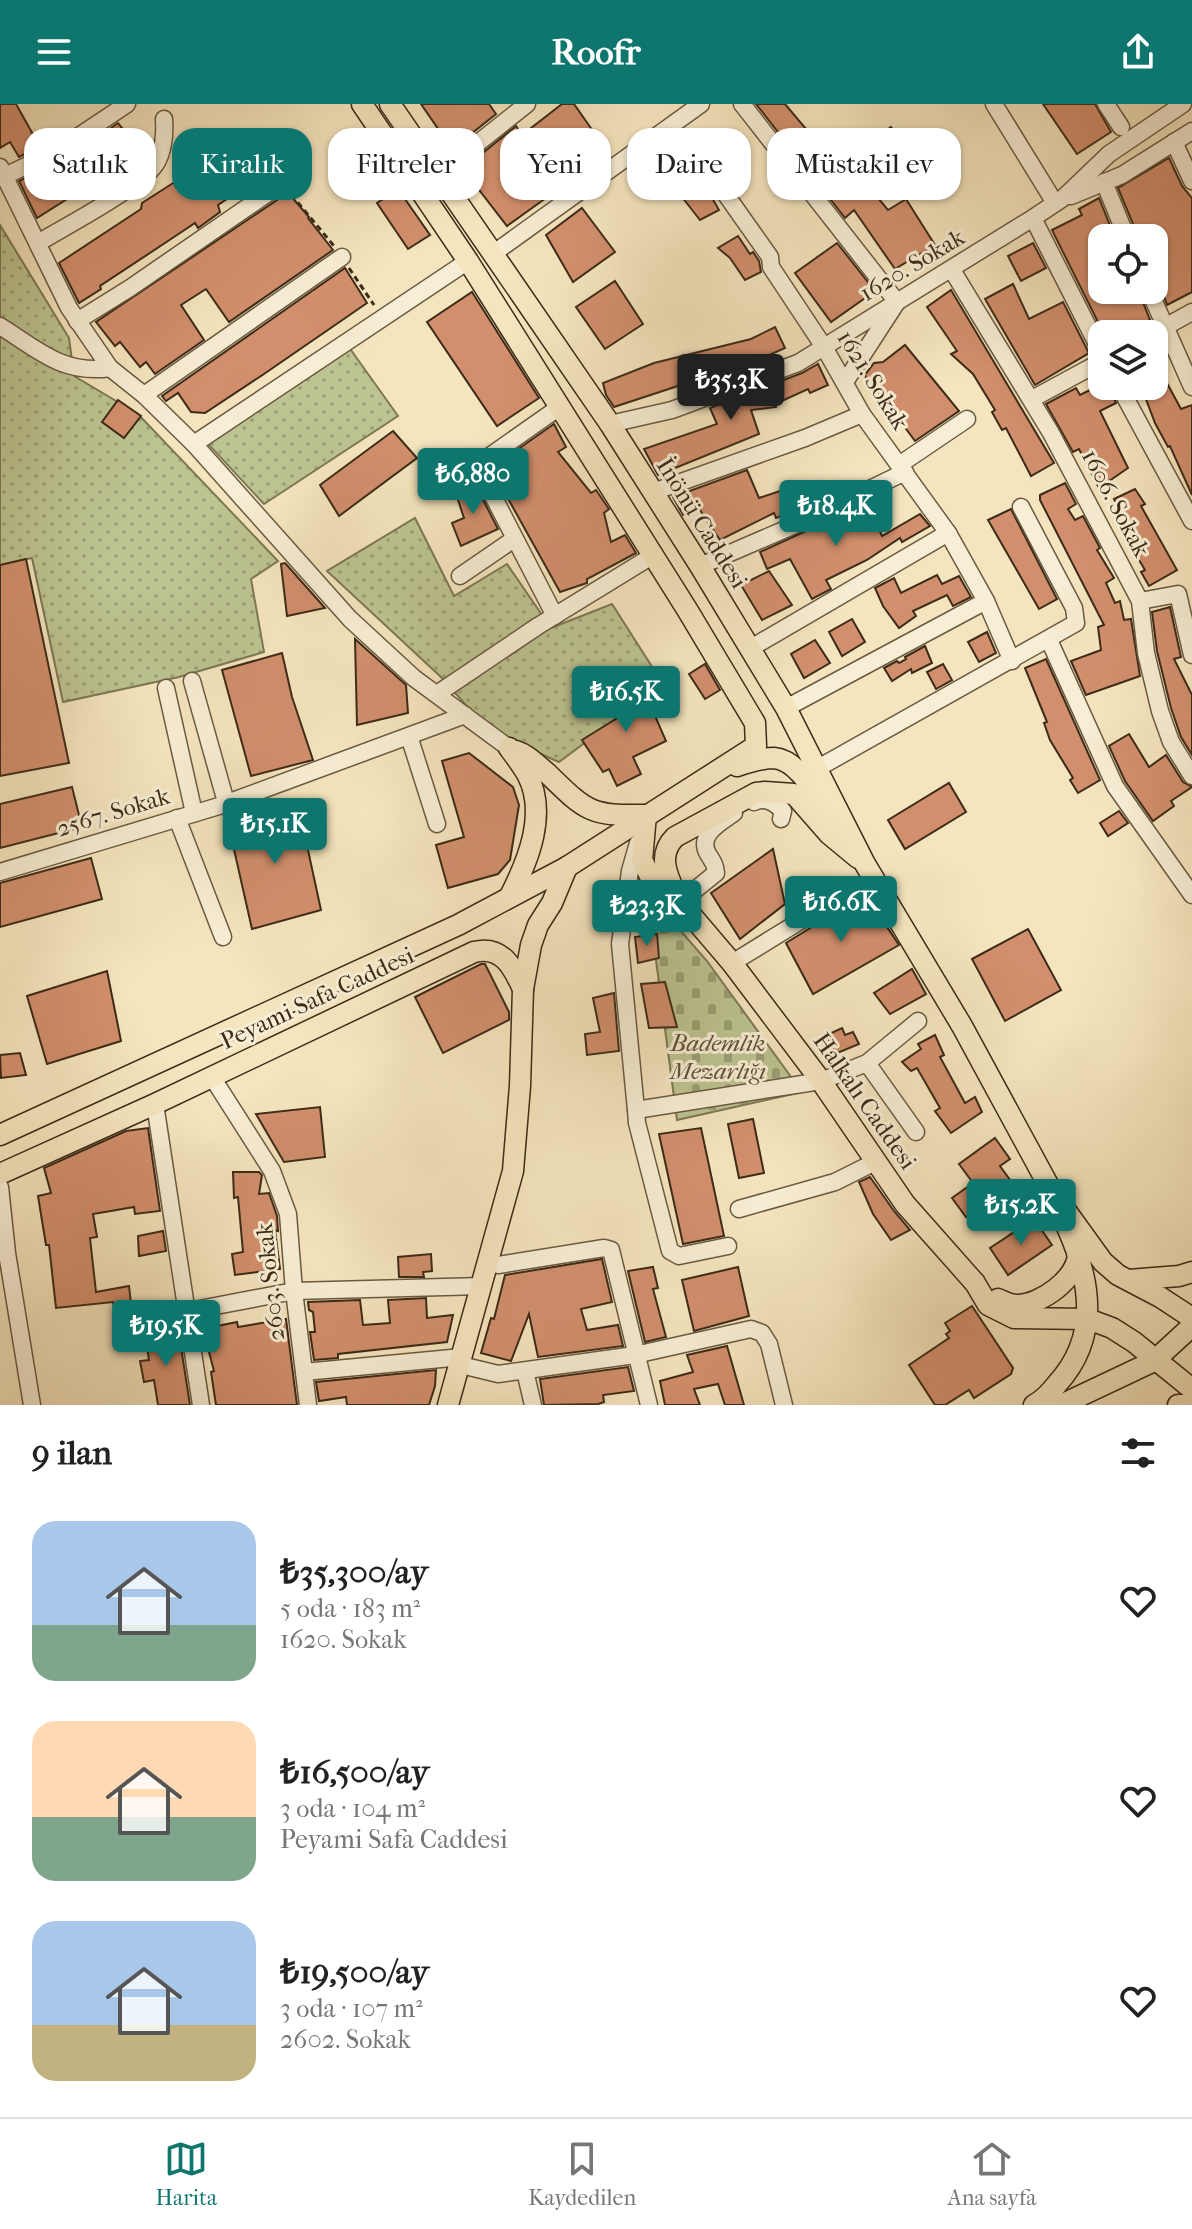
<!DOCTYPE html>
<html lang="tr">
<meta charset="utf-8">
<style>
:root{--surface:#fff;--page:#f6f6f6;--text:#222;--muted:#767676;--line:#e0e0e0;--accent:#0f766e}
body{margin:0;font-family:"IM FELL French Canon",serif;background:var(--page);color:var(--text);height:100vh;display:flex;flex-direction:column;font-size:30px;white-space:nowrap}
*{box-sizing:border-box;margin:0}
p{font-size:26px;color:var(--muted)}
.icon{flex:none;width:44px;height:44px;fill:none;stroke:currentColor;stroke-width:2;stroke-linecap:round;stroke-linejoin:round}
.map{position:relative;height:1301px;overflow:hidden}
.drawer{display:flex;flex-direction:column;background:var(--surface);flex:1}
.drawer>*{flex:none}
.banner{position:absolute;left:24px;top:24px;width:1144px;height:72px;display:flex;gap:16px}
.buttons{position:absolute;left:1088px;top:120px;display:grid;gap:16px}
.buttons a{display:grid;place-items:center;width:80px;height:80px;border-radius:16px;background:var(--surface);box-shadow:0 2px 6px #0004;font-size:40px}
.price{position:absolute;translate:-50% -68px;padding:0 18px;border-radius:8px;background:var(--accent);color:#fff;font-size:26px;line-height:52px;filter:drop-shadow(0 2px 4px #0008)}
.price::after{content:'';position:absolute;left:50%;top:48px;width:24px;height:18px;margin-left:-12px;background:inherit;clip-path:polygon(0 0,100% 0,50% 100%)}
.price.on{background:#222;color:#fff}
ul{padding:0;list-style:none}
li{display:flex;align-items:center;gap:24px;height:200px;padding:0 32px}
li span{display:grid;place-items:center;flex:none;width:224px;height:160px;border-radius:24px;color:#555}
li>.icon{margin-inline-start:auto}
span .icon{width:96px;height:96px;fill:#fffc;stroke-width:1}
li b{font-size:34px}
h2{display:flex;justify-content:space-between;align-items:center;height:96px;padding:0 32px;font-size:34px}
.tag{padding:0 28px;border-radius:24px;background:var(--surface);box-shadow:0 2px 6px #0004;font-size:28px;line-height:72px}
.tag.on{background:var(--accent);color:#fff}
header{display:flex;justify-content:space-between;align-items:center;height:104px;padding:0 32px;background:var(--accent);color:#fff;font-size:36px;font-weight:700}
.menu{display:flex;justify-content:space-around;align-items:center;height:112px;border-top:2px solid var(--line);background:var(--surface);font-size:22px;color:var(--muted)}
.menu a{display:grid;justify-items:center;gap:4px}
.menu .on{color:var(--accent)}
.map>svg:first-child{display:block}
.grass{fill:url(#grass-dots);stroke:#7c7854;stroke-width:2}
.cemetery{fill:url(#cemetery-stones);stroke:#7c7854;stroke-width:2}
.building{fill:#d28f6d;stroke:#3c2b17;stroke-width:2}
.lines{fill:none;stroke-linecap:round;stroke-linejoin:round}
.minor-casing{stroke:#6a5a41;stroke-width:19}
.major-casing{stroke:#3c2b17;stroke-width:23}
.path{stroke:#3c2b17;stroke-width:3;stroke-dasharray:6 4;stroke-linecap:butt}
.minor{stroke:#f8eed5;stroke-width:16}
.major{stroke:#f5e5be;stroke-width:20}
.labels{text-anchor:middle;stroke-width:6;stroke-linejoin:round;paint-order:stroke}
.street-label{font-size:24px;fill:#3c2b17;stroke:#f8eed5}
.park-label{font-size:24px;font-style:italic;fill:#5c5136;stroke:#f8eed5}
</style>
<header><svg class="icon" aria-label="menu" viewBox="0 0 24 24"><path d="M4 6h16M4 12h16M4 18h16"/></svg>Roofr<svg class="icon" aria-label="share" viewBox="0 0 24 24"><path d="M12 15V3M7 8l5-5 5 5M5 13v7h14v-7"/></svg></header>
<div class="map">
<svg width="1192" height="1301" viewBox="0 0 1192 1301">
<defs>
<pattern id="grass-dots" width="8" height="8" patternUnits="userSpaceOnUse" patternTransform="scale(2)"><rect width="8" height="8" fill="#bcc491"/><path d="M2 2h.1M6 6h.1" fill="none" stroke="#9a9f75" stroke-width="1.8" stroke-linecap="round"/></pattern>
<pattern id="cemetery-stones" width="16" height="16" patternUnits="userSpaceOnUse" patternTransform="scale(2)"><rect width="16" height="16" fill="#bcc491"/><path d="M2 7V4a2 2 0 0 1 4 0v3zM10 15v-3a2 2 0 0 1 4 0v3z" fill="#9a9f75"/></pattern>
</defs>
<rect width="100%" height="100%" fill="#f5e5be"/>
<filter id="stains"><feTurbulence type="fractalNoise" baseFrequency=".0025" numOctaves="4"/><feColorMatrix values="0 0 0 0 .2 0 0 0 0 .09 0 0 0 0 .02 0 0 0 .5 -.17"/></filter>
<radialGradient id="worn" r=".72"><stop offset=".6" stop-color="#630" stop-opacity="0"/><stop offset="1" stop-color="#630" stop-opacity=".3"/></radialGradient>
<g class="grass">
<path d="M0 121 69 234 74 272 138 310 278 457 251 475 264 548 179 573 63 598 32 454 0 461Z"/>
<path d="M341 232 398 312 264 400 197 328Z"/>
<path d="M415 414 454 492 507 460 551 524 612 500 663 580 559 658 489 627 441 573 327 467Z"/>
</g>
<path class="cemetery" d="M647 788 707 857 802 988 677 1016Z"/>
<g class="building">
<path d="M0 0H16L35 34 40 31 45 40 19 53 10 38 0 44Z"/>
<path d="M421 0H489L496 10 452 45Z"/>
<path d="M562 0H574L609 50 560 88 558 86 546 94 507 122 463 65 516 22 522 31Z"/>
<path d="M756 0H785L812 32 821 49 803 60Z"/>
<path d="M1043 0H1095L1111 28 1077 50Z"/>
<path d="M118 19 122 24 120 25 138 50 37 114 19 77 58 59 60 60Z"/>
<path d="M891 23 904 40 877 54 868 40Z"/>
<path d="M240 36 256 58 239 69 247 82 218 101 220 108 198 124 195 119 177 131 100 182 101 185 79 199 59 159 141 105 142 99Z"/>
<path d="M1169 54 1182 82 1192 94V188L1167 201 1154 162V134H1146L1144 128 1138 132 1118 84Z"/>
<path d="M836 64 852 90 868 82 888 106 906 95 935 141 895 165 854 106 845 114 817 78Z"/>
<path d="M703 78 719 106 700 116 682 93Z"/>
<path d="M283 83 309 113 308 114 333 146 229 218 206 185 181 201 204 236 155 270 146 258 140 263 120 238 115 242 96 218 277 96Z"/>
<path d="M398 85 430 131 408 145 377 99Z"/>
<path d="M1099 94 1115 134H1102V186H1138L1150 216 1120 230H1104L1052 126 1082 111 1079 105Z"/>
<path d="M582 104 615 148 573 178 546 131Z"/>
<path d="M738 132 750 150 753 148 759 157 761 168 745 176 730 154 718 144Z"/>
<path d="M837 139 875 187 831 218 795 169Z"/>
<path d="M1033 139 1046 164 1021 177 1008 152Z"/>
<path d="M345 164 367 199 264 270 205 309 191 308 178 289 166 297 162 292Z"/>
<path d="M615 177 643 220 605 245 576 203Z"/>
<path d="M1013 180 1029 215 1063 198 1089 249 1035 281 985 195Z"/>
<path d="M951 186 1054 359 1031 372 1006 324 1002 326 992 308 995 306 973 270 951 250 957 247 927 203Z"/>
<path d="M472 188 539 294 497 322 427 218Z"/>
<path d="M775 223 785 244 760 255 614 303 606 291 603 279 654 259 751 235Z"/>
<path d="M905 241 959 307 915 337 877 286 869 281 865 271 874 259 883 258Z"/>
<path d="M818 260 828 281 810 289 808 285 775 300 776 303 751 306 759 330 658 371 644 345 717 320 710 304 802 269Z"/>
<path d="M1162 270 1181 305 1192 301V391L1170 342 1168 343 1155 319 1141 282H1154V275Z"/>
<path d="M1098 282H1108L1116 299 1100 307 1128 364 1099 384 1079 345 1073 348 1046 300 1076 284 1080 291Z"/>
<path d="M118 296 141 312 124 334 102 318Z"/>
<path d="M554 320 566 343 558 348 591 389 596 386 609 405 604 409 611 438 625 431 636 449 587 475V479L560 488 491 364Z"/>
<path d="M393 327 417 354 339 412 320 381Z"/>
<path d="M747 366 759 394 801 380 807 402 776 414 774 409 720 436 698 403 683 411 673 393Z"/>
<path d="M474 378 498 425 461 442 452 419 464 414 456 390Z"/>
<path d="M1065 379 1076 400 1068 405 1075 416 1083 412 1100 444 1097 446 1114 474 1106 479 1115 499 1120 497 1124 516 1131 515 1140 572 1086 591 1071 557 1101 546 1098 523 1104 521 1040 396V391Z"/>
<path d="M1135 385 1145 400 1141 402 1177 466 1149 482 1141 468 1145 466 1126 434 1132 431 1114 395Z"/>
<path d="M856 404 872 426 878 423 882 432 920 410 930 422 902 438 900 434 867 456 826 476 831 485 812 495 790 455 767 465 760 448Z"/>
<path d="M1011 405 1057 495 1039 505 988 416Z"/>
<path d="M26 455 69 659 0 672V461Z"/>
<path d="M285 459 325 504 287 512 281 460Z"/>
<path d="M769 467 792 501 762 516 741 481Z"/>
<path d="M937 471 942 480 959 472 971 493 953 502 947 491 913 507 916 512 899 524 883 502 875 484 894 474 901 489Z"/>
<path d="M1170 503 1181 553 1174 555 1192 591V651L1181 633 1171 604 1157 547 1152 508Z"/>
<path d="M852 515 865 538 842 552 829 528Z"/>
<path d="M987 528 996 549 979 558 968 538Z"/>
<path d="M355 535 406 581 408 609 357 621Z"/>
<path d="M815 536 830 559 804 574 791 550Z"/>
<path d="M925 542 932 559 912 569 911 565 892 577 884 564 897 557 899 559 906 555 905 553Z"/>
<path d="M282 549 292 593 313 656 251 672 222 566Z"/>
<path d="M1046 555 1100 676 1078 689 1070 676 1073 674 1050 636 1044 619 1047 618 1025 564Z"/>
<path d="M705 560 720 586 705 595 689 570Z"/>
<path d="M943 560 952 576 936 585 927 568Z"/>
<path d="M635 566 666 637 633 653 641 670 617 682 609 665 603 668 582 636 635 603 615 577Z"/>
<path d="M1129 630 1149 663 1166 651 1183 678 1192 683 1171 697 1174 702 1153 717 1125 677 1109 642Z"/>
<path d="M469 649 513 683 519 701 510 756 498 770 448 784 436 741 464 733 442 657Z"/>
<path d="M949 679 966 708 905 745 888 716Z"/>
<path d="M72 683 82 723 0 744V700Z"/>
<path d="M298 700 321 806 252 825 228 719Z"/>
<path d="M1119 707 1128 719 1108 732 1100 719Z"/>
<path d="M773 745 785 800 740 835 711 789Z"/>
<path d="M91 754 102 795 0 823V779Z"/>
<path d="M865 790 899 841 813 890 786 839Z"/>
<path d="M1028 825 1061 886 1005 917 972 855Z"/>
<path d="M657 830 659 854 638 859 635 833Z"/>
<path d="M481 860H485L509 908V916L443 949 415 893Z"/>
<path d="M912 865 926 890 890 910 874 889Z"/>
<path d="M107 867 121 937 47 960 27 892Z"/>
<path d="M665 878 677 923 649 924 641 880Z"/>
<path d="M614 889 619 947 587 951 585 930 600 928 593 894Z"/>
<path d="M842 924 845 931 853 928 859 940 835 950 827 931Z"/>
<path d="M935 931 944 951 940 953 965 999 975 993 982 1008 951 1029 935 1007 940 1004 917 964 911 967 902 958 921 945 918 940Z"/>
<path d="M20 949 26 971 1 974 0 951Z"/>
<path d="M320 1003 325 1053 284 1058 256 1010Z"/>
<path d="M753 1015 764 1069 739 1074 728 1020Z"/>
<path d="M148 1024 160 1107 135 1110 134 1103 93 1110 97 1133 90 1134 96 1188 129 1182 131 1200 114 1203 113 1198 56 1204 49 1141H46L38 1092 51 1089 44 1064 126 1027Z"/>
<path d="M701 1024 724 1132 683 1140 659 1030Z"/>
<path d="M995 1034 1010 1055 1000 1062 1013 1080 966 1113 952 1094 973 1079 959 1060Z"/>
<path d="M233 1068H259L262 1071 259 1090 269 1089 277 1112 278 1127 275 1126 280 1165 235 1171 232 1150 243 1148 238 1093 234 1094Z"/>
<path d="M870 1073 894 1107 910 1126 891 1136 873 1110 859 1078Z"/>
<path d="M1034 1115 1052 1141 1008 1171 990 1144Z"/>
<path d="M163 1127 166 1147 139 1152 138 1132Z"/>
<path d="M431 1150 432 1167 423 1168 424 1173H399L398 1153Z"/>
<path d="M602 1155 612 1198 581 1205 587 1226 618 1221 623 1242 538 1253 529 1210 511 1257 481 1249 491 1214 494 1215 505 1171Z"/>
<path d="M653 1163 658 1184 653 1185 666 1233 645 1238 628 1167Z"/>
<path d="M738 1163 749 1212 694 1227 682 1176Z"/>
<path d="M426 1194 427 1214 453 1211 447 1238 338 1250V1254L314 1256 310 1228H315L313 1208 309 1206 308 1198 360 1196 363 1221 390 1219 388 1196Z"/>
<path d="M972 1202 1013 1264 1011 1270 974 1294 969 1286 945 1301H935L909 1261 949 1234 946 1230 950 1227 945 1219Z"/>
<path d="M286 1215 297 1301H216L211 1268 214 1267 203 1225 237 1218 238 1223Z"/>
<path d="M178 1224 190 1301H158L154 1276 144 1278 140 1257 149 1256 145 1230Z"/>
<path d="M727 1242 744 1301H725L718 1280 694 1285 700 1301H665L660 1277 693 1268 687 1251Z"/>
<path d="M628 1263 634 1287 603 1291 604 1298 598 1300 544 1301 540 1275Z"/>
<path d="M436 1266 435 1282 429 1301H347L346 1293 319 1297 316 1278Z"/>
</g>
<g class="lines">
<g class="minor-casing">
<g id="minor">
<path d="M742 0 897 198 845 278"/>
<path d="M994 0 1055 99"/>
<path d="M1106 0 1121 23"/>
<path d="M1174 38 1192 77"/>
<path d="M0 63 69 204 110 264 144 291 194 340 350 515 414 574 509 644"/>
<path d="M710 68 770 153 771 163 824 243 862 310 948 429 986 497 1012 557"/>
<path d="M439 70 527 0"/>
<path d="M5 72 55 48 127 0"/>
<path d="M1104 78 1127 134"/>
<path d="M1071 92 1122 71 1192 27"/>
<path d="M1033 114 1102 250"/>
<path d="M38 139C64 123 144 82 157 58 164 45 165 30 164 15"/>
<path d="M494 149 701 0"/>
<path d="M952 166 1051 329 1140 497 1146 549 1160 607 1171 638 1192 672"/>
<path d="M1149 186 1192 283"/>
<path d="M77 217 130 184 271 87"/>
<path d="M0 222C37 245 63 271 110 264"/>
<path d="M1152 230 1192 208"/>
<path d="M1119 282 1192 417"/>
<path d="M144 291 342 153"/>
<path d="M1032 295 1102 257"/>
<path d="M610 320 672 306 798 259 1033 114 1063 94 1109 50 1183 0"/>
<path d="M194 340 468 157"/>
<path d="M899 361 967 315"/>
<path d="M653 388 805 334 862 310"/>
<path d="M700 462 802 418 905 368"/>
<path d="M460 472 514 435"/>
<path d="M1140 497 1178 490 1192 551"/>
<path d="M555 512 477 361 561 302"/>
<path d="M1049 536 1115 682 1192 791"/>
<path d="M749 545 948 429"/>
<path d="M192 577 224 691"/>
<path d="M166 584 194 709"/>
<path d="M437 590 538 522 652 452"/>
<path d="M786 604 986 497"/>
<path d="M409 632 437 720"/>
<path d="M818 664 1076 519 1074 504 1021 403"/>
<path d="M754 698C766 693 774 698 783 707L781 715"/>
<path d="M177 714 223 833"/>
<path d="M638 739 630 767 620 840 636 1006 821 977 867 959 918 917"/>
<path d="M0 768 219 702 465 611"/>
<path d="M680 798 716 769C715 760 713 758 708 750 697 731 720 719 734 709"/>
<path d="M732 859 805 814 831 789"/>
<path d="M867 959 916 1028"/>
<path d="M212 973 272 1067 288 1110 294 1187 308 1301"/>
<path d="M155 1000 201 1301"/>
<path d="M636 1006 637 1019 670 1147 679 1152 728 1142"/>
<path d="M0 1083 7 1149 32 1301"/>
<path d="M739 1105 835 1078 875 1058"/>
<path d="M488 1159 498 1161 604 1144 611 1146 649 1301"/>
<path d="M189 1207 294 1187 482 1182"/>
<path d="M461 1261 498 1270 635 1251 751 1225 762 1229 769 1240 784 1301"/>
<path d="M525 1267 533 1301"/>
<path d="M304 1268 462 1253"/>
</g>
</g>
<g class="major-casing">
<g id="major">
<path d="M390 0 610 320 700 462 786 604 865 760 962 922 1051 1086 1103 1158 1118 1171 1160 1193 1192 1214"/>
<path d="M509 644C515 652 522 661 527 670 548 709 528 757 510 792"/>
<path d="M516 647C528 651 537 661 547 669 587 708 590 712 646 711"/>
<path d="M737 662C749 658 762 654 774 654 799 656 817 693 830 711"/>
<path d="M646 711 642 756 651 774 680 798 732 859 821 977 905 1100 975 1179 988 1201 1014 1214 1088 1215 1112 1224 1134 1238 1192 1285"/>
<path d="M676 791C667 771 657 751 675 733L756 689 765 688 794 690 829 730 858 754"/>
<path d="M0 1031 458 821 567 763 756 642 755 619 688 507 468 157 362 0"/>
<path d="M0 1070 155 1000 474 848C502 841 513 863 523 885"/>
<path d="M1129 1176 1179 1172 1192 1168"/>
<path d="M998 1195C1005 1198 1009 1201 1017 1201 1041 1201 1078 1174 1078 1149"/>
<path d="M448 1301 513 1067 520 982 523 885 531 841 538 821 552 799 567 763"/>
<path d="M1034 1301C1044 1296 1050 1289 1057 1280 1100 1233 1091 1177 1067 1123"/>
<path d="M1061 1301 1154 1257 1192 1222"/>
<path d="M1178 1301H1192"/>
</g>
</g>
<g class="path">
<path d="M285 83 334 142"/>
<path d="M349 164 374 201"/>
</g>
<use href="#minor" class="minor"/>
<use href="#major" class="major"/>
</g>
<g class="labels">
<g class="street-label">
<text transform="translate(912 161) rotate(-31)" y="8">1620. Sokak</text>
<text transform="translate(873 276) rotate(58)" y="8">1621. Sokak</text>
<text transform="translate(1116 399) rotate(62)" y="8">1606. Sokak</text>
<text transform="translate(702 419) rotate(58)" y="8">İnönü Caddesi</text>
<text transform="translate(113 708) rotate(-17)" y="8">2567. Sokak</text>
<text transform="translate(317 894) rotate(-25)" y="8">Peyami Safa Caddesi</text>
<text transform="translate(865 997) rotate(55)" y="8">Halkalı Caddesi</text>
<text transform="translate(270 1178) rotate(-96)" y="8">2603. Sokak</text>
</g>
<g class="park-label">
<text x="718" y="947">Bademlik<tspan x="718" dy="28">Mezarlığı</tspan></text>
</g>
</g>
<rect width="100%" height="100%" filter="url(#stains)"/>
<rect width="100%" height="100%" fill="url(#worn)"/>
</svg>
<div class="buttons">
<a><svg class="icon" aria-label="locate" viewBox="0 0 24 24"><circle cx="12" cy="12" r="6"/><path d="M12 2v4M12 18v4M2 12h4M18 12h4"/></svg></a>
<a><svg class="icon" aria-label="layers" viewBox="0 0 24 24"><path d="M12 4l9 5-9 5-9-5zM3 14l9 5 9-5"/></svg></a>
</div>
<b class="price on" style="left:731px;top:318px">₺35.3K</b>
<b class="price" style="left:473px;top:412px">₺6,880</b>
<b class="price" style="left:836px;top:444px">₺18.4K</b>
<b class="price" style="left:626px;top:630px">₺16.5K</b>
<b class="price" style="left:275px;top:762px">₺15.1K</b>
<b class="price" style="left:841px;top:840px">₺16.6K</b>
<b class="price" style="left:647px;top:844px">₺23.3K</b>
<b class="price" style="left:1021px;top:1143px">₺15.2K</b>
<b class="price" style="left:166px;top:1264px">₺19.5K</b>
<div class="banner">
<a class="tag">Satılık</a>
<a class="tag on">Kiralık</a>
<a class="tag">Filtreler</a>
<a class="tag">Yeni</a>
<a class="tag">Daire</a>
<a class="tag">Müstakil ev</a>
</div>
</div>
<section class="drawer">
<h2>9 ilan<svg class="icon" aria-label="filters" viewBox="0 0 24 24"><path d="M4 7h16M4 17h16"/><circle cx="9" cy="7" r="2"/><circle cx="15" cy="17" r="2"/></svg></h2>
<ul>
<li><span style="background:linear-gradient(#a9c7e8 65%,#7fa58c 0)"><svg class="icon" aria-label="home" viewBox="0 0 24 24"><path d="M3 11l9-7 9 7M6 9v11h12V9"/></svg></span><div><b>₺35,300/ay</b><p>5 oda · 183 m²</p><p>1620. Sokak</p></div><svg class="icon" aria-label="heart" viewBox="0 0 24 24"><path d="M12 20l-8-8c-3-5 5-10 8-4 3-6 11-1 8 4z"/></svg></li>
<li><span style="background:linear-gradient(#ffd9b3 60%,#7fa58c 0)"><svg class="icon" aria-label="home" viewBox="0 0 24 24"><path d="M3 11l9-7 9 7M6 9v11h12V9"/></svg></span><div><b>₺16,500/ay</b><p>3 oda · 104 m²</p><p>Peyami Safa Caddesi</p></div><svg class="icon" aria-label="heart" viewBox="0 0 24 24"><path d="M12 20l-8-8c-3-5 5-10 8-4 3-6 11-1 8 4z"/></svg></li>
<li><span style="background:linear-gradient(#a9c7e8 65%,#c2b280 0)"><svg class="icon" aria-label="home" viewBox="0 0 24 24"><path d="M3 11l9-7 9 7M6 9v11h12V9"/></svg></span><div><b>₺19,500/ay</b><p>3 oda · 107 m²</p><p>2602. Sokak</p></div><svg class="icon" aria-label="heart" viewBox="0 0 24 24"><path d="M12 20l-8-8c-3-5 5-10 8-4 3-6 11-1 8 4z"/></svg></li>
</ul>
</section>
<nav class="menu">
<a class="on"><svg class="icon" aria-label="map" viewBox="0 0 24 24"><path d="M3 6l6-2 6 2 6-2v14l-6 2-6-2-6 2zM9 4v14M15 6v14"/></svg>Harita</a>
<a><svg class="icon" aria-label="saved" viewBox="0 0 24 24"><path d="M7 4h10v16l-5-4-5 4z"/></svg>Kaydedilen</a>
<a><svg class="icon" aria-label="home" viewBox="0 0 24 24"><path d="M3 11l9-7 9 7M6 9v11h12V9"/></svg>Ana sayfa</a>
</nav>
